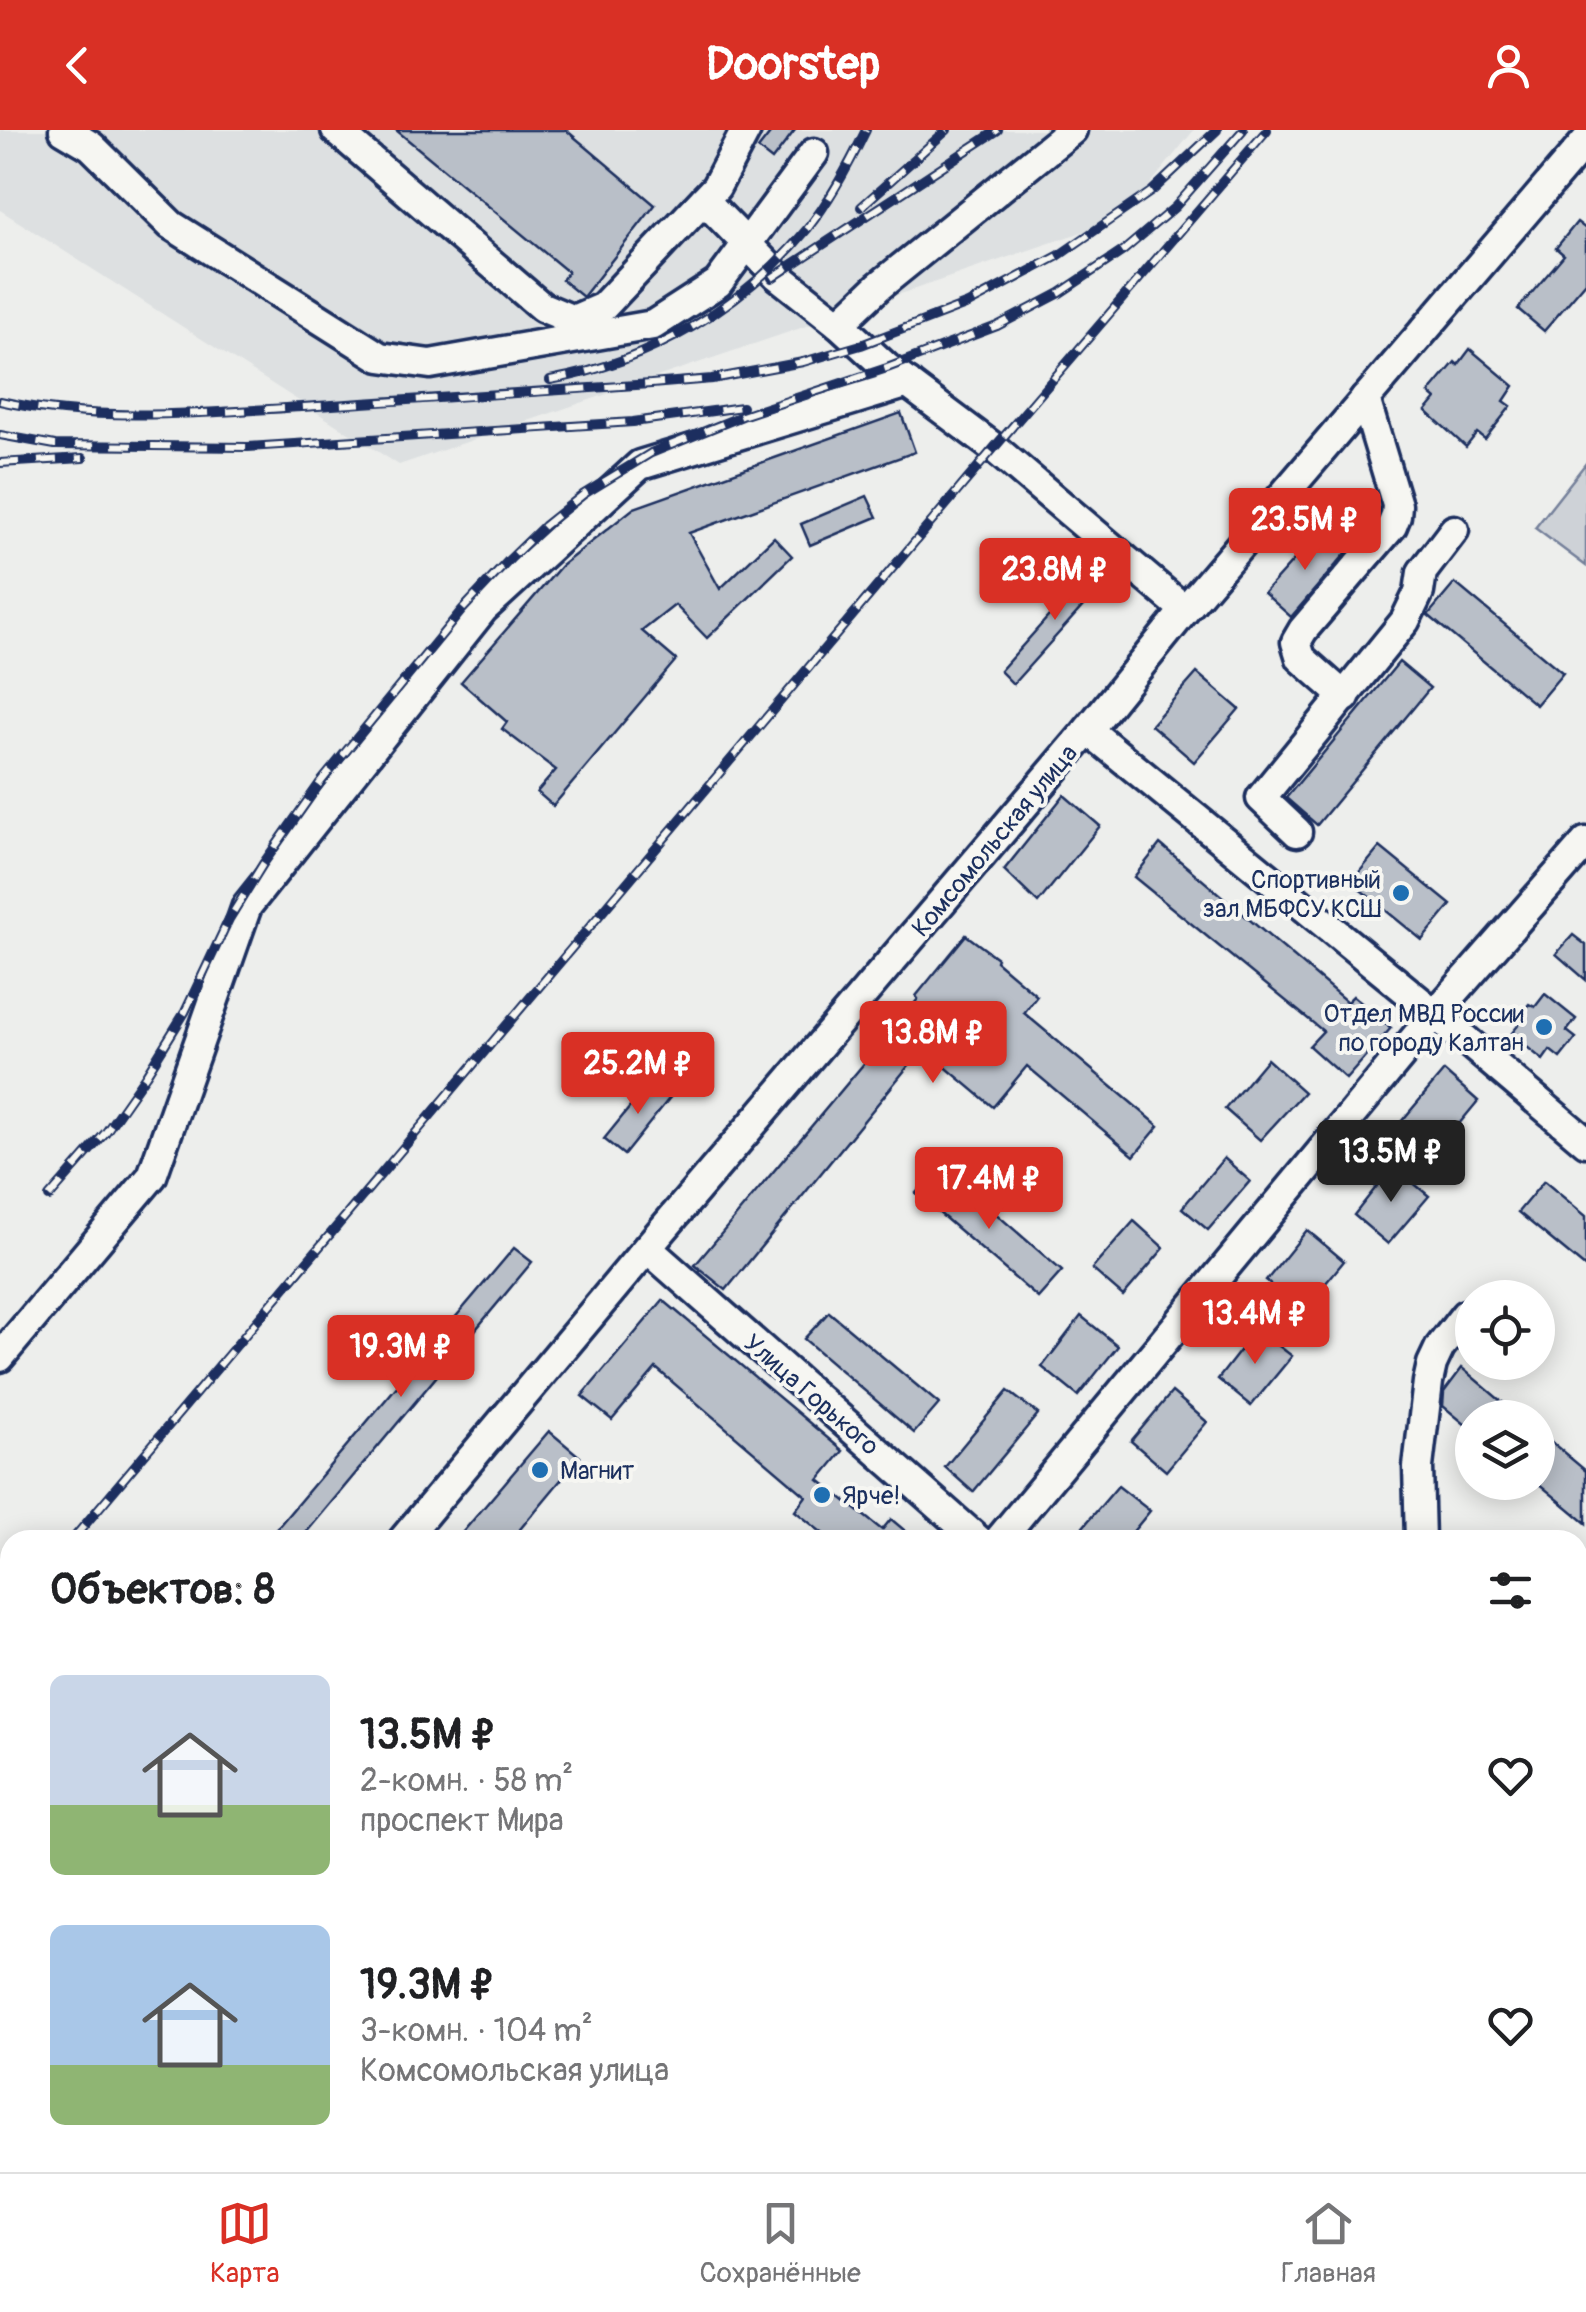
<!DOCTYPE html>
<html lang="ru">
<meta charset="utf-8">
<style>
:root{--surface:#fff;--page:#f6f6f6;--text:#202124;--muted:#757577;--line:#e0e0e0;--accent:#d93025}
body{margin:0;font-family:Pangolin,sans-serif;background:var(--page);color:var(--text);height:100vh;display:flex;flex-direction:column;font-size:38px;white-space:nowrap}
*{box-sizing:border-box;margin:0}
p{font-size:32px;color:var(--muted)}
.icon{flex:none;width:55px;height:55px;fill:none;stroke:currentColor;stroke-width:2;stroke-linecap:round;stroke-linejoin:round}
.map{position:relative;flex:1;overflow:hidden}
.drawer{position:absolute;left:0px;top:1400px;width:1588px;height:642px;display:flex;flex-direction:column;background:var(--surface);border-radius:30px 30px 0 0;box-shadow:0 5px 25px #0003}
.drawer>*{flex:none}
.controls{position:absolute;left:1455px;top:1150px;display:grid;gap:20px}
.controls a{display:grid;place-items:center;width:100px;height:100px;border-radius:50%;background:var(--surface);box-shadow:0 5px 25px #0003;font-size:50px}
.price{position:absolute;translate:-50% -85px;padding:0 22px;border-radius:10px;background:var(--accent);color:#fff;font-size:32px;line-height:65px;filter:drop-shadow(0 2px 5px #0008)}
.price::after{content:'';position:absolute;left:50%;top:60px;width:30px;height:22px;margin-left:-15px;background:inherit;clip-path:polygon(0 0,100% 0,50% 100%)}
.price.selected{background:#222;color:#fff}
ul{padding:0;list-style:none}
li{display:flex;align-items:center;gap:30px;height:250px;padding:0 50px}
li span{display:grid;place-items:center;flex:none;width:280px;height:200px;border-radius:15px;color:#555}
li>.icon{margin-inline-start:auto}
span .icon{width:120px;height:120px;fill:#fffc;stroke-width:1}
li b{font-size:42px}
h2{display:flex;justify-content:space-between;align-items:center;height:120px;padding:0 50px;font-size:42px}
header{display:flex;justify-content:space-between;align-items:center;height:130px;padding:0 50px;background:var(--accent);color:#fff;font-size:45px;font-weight:800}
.tabs{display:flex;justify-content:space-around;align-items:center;height:140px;border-top:2px solid var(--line);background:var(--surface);font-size:28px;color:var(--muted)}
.tabs a{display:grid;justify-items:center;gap:5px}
.tabs .selected{color:var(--accent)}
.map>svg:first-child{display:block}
.built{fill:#dde0e1}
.green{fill:#ced2d7;stroke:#74809a;stroke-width:2.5}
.building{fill:#b9bfc8;stroke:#1b2f5e;stroke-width:2.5}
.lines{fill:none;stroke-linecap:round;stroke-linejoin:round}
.minor-casing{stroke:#1b2f5e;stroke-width:35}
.path{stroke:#1b2f5e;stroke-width:4;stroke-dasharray:2.5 8;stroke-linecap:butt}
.minor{stroke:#f6f6f2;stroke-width:28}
.rail-casing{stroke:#1b2f5e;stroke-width:10}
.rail{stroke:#f6f6f2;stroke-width:6;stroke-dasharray:19;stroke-linecap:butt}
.poi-dot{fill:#1f6fb2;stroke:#f6f6f2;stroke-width:4}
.labels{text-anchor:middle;stroke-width:8;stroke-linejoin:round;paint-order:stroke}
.street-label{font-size:25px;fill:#1b2f5e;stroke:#f6f6f2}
.poi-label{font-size:25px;fill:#1b2f5e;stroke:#f6f6f2;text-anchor:end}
</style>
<header><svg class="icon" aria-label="back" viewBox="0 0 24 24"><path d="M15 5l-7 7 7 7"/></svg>Doorstep<svg class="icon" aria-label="person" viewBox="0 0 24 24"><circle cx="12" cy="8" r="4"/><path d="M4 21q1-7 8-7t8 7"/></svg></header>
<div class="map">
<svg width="1586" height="2042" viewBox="0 0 1586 2042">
<rect width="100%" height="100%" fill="#edeeec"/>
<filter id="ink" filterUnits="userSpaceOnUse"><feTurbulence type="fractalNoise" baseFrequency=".01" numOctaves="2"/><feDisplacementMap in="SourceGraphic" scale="20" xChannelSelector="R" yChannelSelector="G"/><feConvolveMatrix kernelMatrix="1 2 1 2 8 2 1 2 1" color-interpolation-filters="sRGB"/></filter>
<g filter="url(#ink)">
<g class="built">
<path d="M0 0H1194L1123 88 399 335 0 80Z"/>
<path d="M10 1931V1995L0 1988V1942Z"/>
</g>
<path class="green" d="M1586 333V436L1535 398Z"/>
<g class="building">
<path d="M396 0H566L655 75 583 167 562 150 568 142Z"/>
<path d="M773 0H795L772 30 758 19Z"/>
<path d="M1577 92 1586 99V152L1544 201 1518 179 1564 125 1556 118Z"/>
<path d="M1470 219 1514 256 1504 271 1511 276 1485 309 1477 303 1466 317 1426 281 1436 269 1429 263 1455 232 1458 235Z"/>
<path d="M901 283 915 322 689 403 720 459 774 407 792 426 707 508 675 475 642 501 676 530 553 676 537 662 556 640 502 599 507 592 461 552 561 436 634 378Z"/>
<path d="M867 366 877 387 810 415 801 394Z"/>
<path d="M1321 400 1347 422 1291 487 1264 463Z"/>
<path d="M1096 433 1110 446 1013 554 1000 541Z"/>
<path d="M1455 453 1563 543 1536 575 1428 485Z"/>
<path d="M1399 532 1430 558 1317 695 1286 668Z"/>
<path d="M1197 543 1239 579 1194 632 1151 595Z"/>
<path d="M1064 665 1100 696 1038 773 1004 740Z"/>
<path d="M1160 714 1347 872 1353 866 1391 898 1346 949 1309 916 1323 901 1134 747Z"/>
<path d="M1380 717 1451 775 1422 810 1351 752Z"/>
<path d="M966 805 997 828 996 831 1037 866 1024 883 1159 996 1134 1026 1027 936 993 977 923 918 726 1160 695 1135 918 869 916 866Z"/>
<path d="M1573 805 1586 815V850L1556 824Z"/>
<path d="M1545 864 1576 889 1567 901 1576 908 1560 928 1550 920 1543 930 1511 904 1521 892 1518 888 1529 874 1535 877Z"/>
<path d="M1267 929 1304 962 1260 1010 1225 979Z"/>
<path d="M1444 941 1478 971 1435 1023 1401 992Z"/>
<path d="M652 950 672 965 624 1025 604 1009Z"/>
<path d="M1224 1028 1250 1051 1208 1100 1182 1078Z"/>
<path d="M940 1035 1062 1141 1038 1168 916 1063Z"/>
<path d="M1393 1036 1429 1066 1388 1114 1354 1085Z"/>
<path d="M1544 1051 1586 1086V1138L1518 1082Z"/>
<path d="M1134 1091 1164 1118 1123 1166 1092 1139Z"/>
<path d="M1307 1100 1344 1131 1302 1182 1266 1151Z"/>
<path d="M514 1118 532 1132 300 1410H267Z"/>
<path d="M663 1170 843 1321 819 1350 882 1400 891 1389 916 1410H831L795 1381 806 1366 656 1238 612 1290 582 1266Z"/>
<path d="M829 1182 939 1274 914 1303 804 1209Z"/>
<path d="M1081 1186 1118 1216 1078 1266 1042 1237Z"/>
<path d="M1257 1199 1292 1226 1251 1276 1218 1249Z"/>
<path d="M1462 1238 1521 1288H1472V1300L1443 1276 1444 1262Z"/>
<path d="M1008 1261 1038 1284 973 1362 945 1337Z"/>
<path d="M1172 1262 1207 1292 1166 1341 1131 1311Z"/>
<path d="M549 1301 580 1327 511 1410H456Z"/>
<path d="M1538 1301 1586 1341V1393L1538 1353Z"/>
<path d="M1118 1356 1150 1381 1126 1410H1072Z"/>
</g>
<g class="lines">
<g class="minor-casing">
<g id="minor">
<path d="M64 0 91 16 171 95 380 227 430 234 653 195 718 153 814 23"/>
<path d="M336 0 542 177 573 190 603 177 716 57 746 0"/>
<path d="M1072 0 879 156 839 194 887 238 994 318 1185 480"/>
<path d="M704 70 777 145 839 194"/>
<path d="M1345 567 1301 528 1296 512 1303 500 1392 396 1396 386 1397 375 1365 269"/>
<path d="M1088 600 1435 884 1586 1012"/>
<path d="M1297 702 1261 668 1405 491 1419 462 1422 442 1454 400"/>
<path d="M647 1118 978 1410"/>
<path d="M0 1227 152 1046 247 776 483 479 640 335 908 253"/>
<path d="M403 1410 647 1118 1088 600 1185 480 1586 11"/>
<path d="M999 1410 1435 884 1586 712"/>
<path d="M1420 1410 1418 1337 1428 1252 1432 1234 1440 1217 1465 1185"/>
<path d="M0 1881 10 1869"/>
<path d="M1578 1929 1586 1894"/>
<path d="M1578 1963 1586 1966"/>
<path d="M0 2030 13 2042"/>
<path d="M667 2032 678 2042"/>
<path d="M822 2032 828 2042"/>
<path d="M463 2042 471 2032"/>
<path d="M1548 2042 1551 2032"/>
</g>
</g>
<path class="path" d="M1578 1873 1586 1840"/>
<use href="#minor" class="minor"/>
<g class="rail-casing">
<g id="rail">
<path d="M861 77 947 0"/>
<path d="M772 148 998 0"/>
<path d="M550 250C650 232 743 177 808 98 831 69 850 33 866 0"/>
<path d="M0 271C99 293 202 283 302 277 419 270 535 262 651 254L712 249 803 232 861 215 968 174 1058 126 1152 61 1217 0"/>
<path d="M0 305 55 315 248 317 633 292 742 277"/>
<path d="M0 333 83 328"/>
<path d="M49 1067 106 1002 146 945 185 882 229 789 263 734 320 653 462 480 510 429 544 396 584 364 651 323 742 286 887 238 997 196 1060 163 1123 121 1175 77 1243 0"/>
<path d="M72 1410 994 318 1267 0"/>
<path d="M0 1495 10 1483"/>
</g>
</g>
<use href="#rail" class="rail"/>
</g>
</g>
<g class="poi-dot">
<circle cx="1401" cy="763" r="10"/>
<circle cx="1544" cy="897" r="10"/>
<circle cx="540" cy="1340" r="10"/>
<circle cx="822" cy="1365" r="10"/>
</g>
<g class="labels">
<g class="street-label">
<text transform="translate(994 710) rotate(-50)" y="9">Комсомольская улица</text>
<text transform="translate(812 1264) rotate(41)" y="9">Улица Горького</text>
</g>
<g class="poi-label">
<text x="1381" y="758">Спортивный<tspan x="1381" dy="29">зал МБФСУ КСШ</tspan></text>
<text x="1524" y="892">Отдел МВД России<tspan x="1524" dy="29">по городу Калтан</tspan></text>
<text x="560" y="1349" text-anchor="start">Магнит</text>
<text x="842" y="1374" text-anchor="start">Ярче!</text>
</g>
</g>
</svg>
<div class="controls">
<a><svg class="icon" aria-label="locate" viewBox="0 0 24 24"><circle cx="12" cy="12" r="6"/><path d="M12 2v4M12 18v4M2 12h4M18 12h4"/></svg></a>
<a><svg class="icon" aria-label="layers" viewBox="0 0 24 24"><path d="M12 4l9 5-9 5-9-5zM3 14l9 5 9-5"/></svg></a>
</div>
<b class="price" style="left:1305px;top:443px">23.5M ₽</b>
<b class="price" style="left:1055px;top:493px">23.8M ₽</b>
<b class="price" style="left:933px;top:956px">13.8M ₽</b>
<b class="price" style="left:638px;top:987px">25.2M ₽</b>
<b class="price selected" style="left:1391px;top:1075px">13.5M ₽</b>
<b class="price" style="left:989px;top:1102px">17.4M ₽</b>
<b class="price" style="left:1255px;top:1237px">13.4M ₽</b>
<b class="price" style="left:401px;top:1270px">19.3M ₽</b>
<section class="drawer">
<h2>Объектов: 8<svg class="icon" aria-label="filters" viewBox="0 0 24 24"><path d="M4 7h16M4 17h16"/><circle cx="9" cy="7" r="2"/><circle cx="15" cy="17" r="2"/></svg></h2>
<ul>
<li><span style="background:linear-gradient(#c9d6e8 65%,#8fb573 0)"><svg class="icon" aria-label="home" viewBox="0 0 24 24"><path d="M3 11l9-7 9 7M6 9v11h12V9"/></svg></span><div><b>13.5M ₽</b><p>2-комн. · 58 m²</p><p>проспект Мира</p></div><svg class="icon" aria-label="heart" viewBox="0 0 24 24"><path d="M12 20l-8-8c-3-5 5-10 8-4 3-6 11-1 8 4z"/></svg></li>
<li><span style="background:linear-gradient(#a9c7e8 70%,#8fb573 0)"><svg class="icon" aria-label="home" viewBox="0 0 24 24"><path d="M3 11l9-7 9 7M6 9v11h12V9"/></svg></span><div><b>19.3M ₽</b><p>3-комн. · 104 m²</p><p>Комсомольская улица</p></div><svg class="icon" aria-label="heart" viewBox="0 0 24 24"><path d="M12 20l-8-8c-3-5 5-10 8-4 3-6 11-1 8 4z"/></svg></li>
</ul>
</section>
</div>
<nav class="tabs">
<a class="selected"><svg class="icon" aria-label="map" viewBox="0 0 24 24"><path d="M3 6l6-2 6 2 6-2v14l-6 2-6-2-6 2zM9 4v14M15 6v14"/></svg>Карта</a>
<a><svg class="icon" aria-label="saved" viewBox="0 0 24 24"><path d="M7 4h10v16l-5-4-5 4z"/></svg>Сохранённые</a>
<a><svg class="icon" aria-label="home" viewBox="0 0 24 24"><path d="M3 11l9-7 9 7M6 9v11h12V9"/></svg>Главная</a>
</nav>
